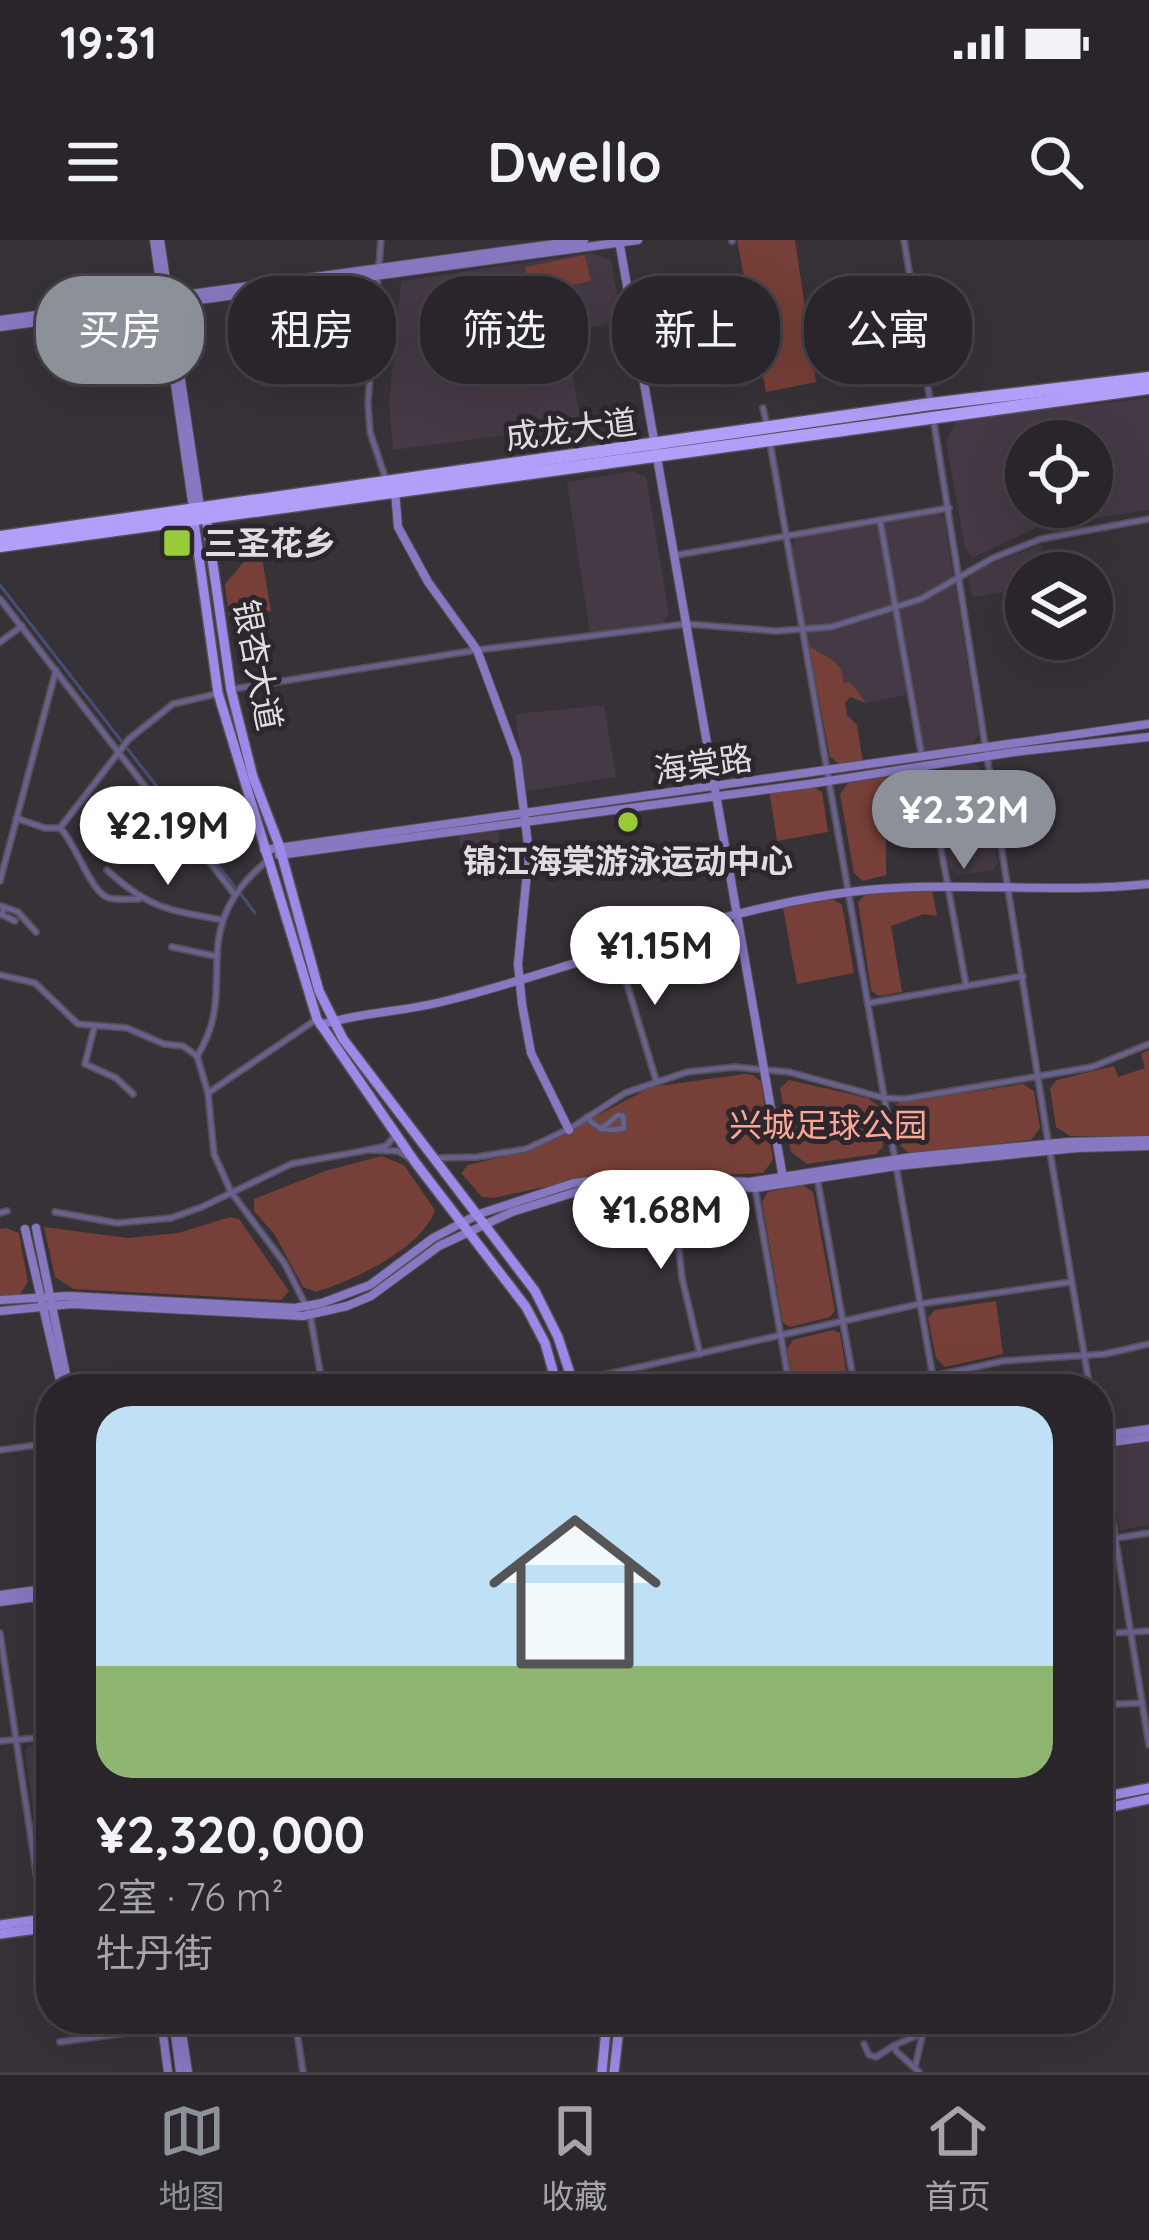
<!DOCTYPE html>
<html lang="zh">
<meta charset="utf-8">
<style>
:root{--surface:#29252a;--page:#353136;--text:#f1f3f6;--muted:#a5a5a8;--line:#454247;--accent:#8c9099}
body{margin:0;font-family:Quicksand,"Noto Sans SC",sans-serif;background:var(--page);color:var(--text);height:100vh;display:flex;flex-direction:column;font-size:45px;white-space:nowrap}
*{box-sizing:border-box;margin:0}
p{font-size:39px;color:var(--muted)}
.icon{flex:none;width:66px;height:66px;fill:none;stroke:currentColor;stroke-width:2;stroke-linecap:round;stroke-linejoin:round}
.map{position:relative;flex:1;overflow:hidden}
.details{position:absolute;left:36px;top:1134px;width:1077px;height:660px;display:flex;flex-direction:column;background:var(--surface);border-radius:48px;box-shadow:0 12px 48px #0002,0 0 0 3px var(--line)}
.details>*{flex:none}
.top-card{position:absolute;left:36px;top:36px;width:1077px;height:108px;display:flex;gap:24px}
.controls{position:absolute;left:1005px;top:180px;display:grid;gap:24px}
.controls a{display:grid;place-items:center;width:108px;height:108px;border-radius:50%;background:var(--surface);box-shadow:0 12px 48px #0002,0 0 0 3px var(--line);font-size:60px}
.price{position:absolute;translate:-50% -102px;padding:0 27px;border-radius:42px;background:#fff;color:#222;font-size:39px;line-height:78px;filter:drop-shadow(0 3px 6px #0008)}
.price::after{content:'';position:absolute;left:50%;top:72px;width:36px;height:27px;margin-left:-18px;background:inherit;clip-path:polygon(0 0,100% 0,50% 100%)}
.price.selected{background:var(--accent);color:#fff}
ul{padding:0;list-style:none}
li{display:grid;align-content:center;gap:24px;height:636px;padding:0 60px}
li+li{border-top:3px solid var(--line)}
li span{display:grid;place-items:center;height:372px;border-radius:36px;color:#555}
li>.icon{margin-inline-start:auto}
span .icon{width:216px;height:216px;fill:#fffc;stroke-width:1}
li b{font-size:51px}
.tag{padding:0 42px;border-radius:48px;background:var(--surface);box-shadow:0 12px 48px #0002,0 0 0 3px var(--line);font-size:42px;line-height:108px}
.tag.selected{background:var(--accent);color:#fff}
.status{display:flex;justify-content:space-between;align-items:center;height:84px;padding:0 60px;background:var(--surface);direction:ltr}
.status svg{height:33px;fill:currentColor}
header{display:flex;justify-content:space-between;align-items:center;height:156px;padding:0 60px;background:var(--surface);font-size:54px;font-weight:700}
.menu{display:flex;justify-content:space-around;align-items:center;height:168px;border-top:3px solid var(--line);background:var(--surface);font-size:33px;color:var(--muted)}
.menu a{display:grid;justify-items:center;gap:6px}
.menu .selected{color:var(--accent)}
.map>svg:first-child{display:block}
.built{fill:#443944;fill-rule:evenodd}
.green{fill:#763f37}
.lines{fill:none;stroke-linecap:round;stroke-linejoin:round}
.stream{stroke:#434f74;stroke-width:3}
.street-casing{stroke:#555056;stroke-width:8}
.secondary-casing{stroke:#555056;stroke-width:10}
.primary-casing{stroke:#555056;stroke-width:12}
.highway-casing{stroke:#555056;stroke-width:15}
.street{stroke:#69608e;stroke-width:4.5}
.secondary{stroke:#8878c1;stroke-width:8}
.primary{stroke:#9f89e8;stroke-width:9}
.highway{stroke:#b29ffa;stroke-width:12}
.poi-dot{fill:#98cb37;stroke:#2d272d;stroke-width:4.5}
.labels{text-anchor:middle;stroke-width:10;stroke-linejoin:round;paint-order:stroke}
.street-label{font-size:33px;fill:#e0dce0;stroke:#2d272d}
.poi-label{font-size:33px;font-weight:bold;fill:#e0dce0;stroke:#2d272d;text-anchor:start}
.park-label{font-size:33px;fill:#fca697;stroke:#2d272d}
</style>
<div class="status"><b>19:31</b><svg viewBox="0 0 49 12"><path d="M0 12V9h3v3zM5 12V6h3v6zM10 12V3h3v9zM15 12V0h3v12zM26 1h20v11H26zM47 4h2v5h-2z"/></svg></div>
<header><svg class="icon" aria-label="menu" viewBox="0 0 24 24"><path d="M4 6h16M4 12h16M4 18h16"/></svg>Dwello<svg class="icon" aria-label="search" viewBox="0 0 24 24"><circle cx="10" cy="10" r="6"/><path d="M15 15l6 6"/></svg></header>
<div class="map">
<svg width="1149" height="1832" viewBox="0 0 1149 1832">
<rect width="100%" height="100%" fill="#373138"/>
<g class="built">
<path d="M590 13 611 20 622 81 564 93 582 185 393 210 389 162 401 41Z"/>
<path d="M1149 158V270L1036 288 972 318 965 308 946 201 957 180ZM1026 201H1092V267H1026Z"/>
<path d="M633 231 646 237 669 374 663 383 590 393 567 242Z"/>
<path d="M938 272 944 277 979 495 969 508 917 516 907 455 866 463 850 457 845 463 847 475 857 485 830 517 790 308 797 297Z"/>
<path d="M1042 304 1044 333H1026V348L972 357 969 338 977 330Z"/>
<path d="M604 465 616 537 526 551 515 474Z"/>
<path d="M974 523 982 529 998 623 993 630 960 635 950 630 931 532Z"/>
<path d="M499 591 500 634 463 638 459 595Z"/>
<path d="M1149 1202V1285L1119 1290 1109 1218 1117 1207Z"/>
<path d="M29 1505H51V1660L45 1657 25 1510Z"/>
</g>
<g class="green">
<path d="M737 0H795L816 142 766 152Z"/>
<path d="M585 15 591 41 531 53 525 27Z"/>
<path d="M261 313 271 371 229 379 225 344 249 316Z"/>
<path d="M809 406C825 417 845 421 843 443L850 442 866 463 850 457 845 463 847 475 857 485 863 524 844 527 830 517Z"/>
<path d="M918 531 923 534 929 566 894 572 886 587V635L863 641 854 633 840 554 848 543Z"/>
<path d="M811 545 822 552 828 592 777 601 769 550Z"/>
<path d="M932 650 937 676 924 674 891 686 902 752 878 756 871 750 858 662 865 655Z"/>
<path d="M831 658 842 665 854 733 797 744 783 668Z"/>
<path d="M1149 810V897L1070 896 1056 887 1050 848 1057 840 1114 826 1118 837 1145 828 1141 814Z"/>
<path d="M745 834 753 835 761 842 773 920 763 933 719 935 625 930 493 958 482 957 461 933 468 925 537 908 651 847Z"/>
<path d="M789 840 868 858 878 866 883 907 876 914 807 924 791 912 780 848Z"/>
<path d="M1023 844 1034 851 1040 888 1031 900 909 913 898 904 892 871 898 863Z"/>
<path d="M382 916 404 925 435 970C422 1009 354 1040 316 1052L303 1047 275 995 254 971V959L325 931Z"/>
<path d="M803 945 813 952 835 1071 830 1077 790 1087 783 1083 762 962 768 952Z"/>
<path d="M230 977 239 979 289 1051 281 1060 73 1049 55 1037 44 987 128 998 178 993Z"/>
<path d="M6 988 19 993 28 1042 20 1054 0 1056V989Z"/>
<path d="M996 1061 1003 1114 945 1127 936 1118 928 1078 935 1070Z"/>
<path d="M833 1090 840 1093 849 1149H794L787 1109 793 1100Z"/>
</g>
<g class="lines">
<g class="stream">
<path d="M0 345 235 647"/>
<path d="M240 653 255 673"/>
</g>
<g class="street-casing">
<g id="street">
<path d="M381 0 368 162 370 192 385 237"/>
<path d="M732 0V1"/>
<path d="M904 0 930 160"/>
<path d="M763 168 767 186"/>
<path d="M934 183 1048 901"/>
<path d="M770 203 935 1149"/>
<path d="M880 280 922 517"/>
<path d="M677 315 949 268"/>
<path d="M0 359 167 575C191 597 214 627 234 654"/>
<path d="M0 402 22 386"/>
<path d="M233 449 477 410 686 384 776 391 831 387 921 359 993 318 1041 299 1149 279"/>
<path d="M926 527 966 745"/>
<path d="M16 578 45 588H60L129 499 173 464 216 454"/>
<path d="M60 588C76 603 91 654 109 658 118 660 130 659 139 659"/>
<path d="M107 630C148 668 168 670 222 680"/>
<path d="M0 641 56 430"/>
<path d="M0 666 4 667 2 675 15 681"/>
<path d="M4 667 18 672 36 692"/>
<path d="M172 707 215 716"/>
<path d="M616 708 656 840"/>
<path d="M0 735 35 743 78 784 127 788 164 804 183 806 197 816"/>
<path d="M869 763 1023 736"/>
<path d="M94 788 85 824 116 838 133 854"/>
<path d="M197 816 208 853 214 914 231 952 285 1024 310 1074 323 1149"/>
<path d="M197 816C242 747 182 691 267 621"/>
<path d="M208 853 317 779"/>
<path d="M587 877C597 890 608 892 624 888L623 876 618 875 601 889"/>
<path d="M394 897 386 906 368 910 398 911 409 918"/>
<path d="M1050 912 1090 1149"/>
<path d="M436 918 477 917 526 909 571 888 625 853 687 832 735 827 789 832 884 858 905 859 1092 827 1149 804"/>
<path d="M817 937 855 1149"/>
<path d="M672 943 682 1038 700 1114"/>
<path d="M755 948 790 1149"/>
<path d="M55 972 117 983 171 978 202 967 291 924 368 910"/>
<path d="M0 973 7 971"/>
<path d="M573 1142 919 1064 1071 1042"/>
<path d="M530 1149 558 1146"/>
<path d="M874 1149 1003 1121 1105 1114 1149 1104"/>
<path d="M1098 1191 1149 1505"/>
<path d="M0 1210 51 1203"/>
<path d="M1098 1301 1149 1293"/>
<path d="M0 1393 43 1678"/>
<path d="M1098 1394 1149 1391"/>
<path d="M1098 1465 1142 1463"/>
<path d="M0 1501 51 1497"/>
<path d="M295 1779 303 1832"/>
<path d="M60 1802 162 1788"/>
<path d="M864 1804 869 1815 876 1817 895 1805"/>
<path d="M915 1827 923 1793"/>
<path d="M919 1832 896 1811 895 1805 923 1793V1779"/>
</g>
</g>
<g class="secondary-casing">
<g id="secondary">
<path d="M154 0 193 268"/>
<path d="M160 0 200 267"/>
<path d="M619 0 783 938"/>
<path d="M0 80 584 0"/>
<path d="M0 87 638 0"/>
<path d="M395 251 398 287 428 342 477 410 517 518 529 612 518 724 522 764 531 813 569 890"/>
<path d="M264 610 1149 484"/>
<path d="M279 615 809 544 1014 512 1149 497"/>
<path d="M320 785C361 772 404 772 445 761 587 726 720 665 867 650 961 641 1055 654 1149 644"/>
<path d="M36 988 69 1149"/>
<path d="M25 989 62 1149"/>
<path d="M0 1060 69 1056 295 1068 322 1063 370 1045 433 998 479 974 574 943 630 936 749 942 912 917 1068 902 1149 900"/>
<path d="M0 1071 72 1064 303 1076 347 1066 371 1056 439 1006 512 972 589 948 662 942 755 948 896 926 1077 908 1149 906"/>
<path d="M1098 1196 1149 1189"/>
<path d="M1098 1204 1149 1197"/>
<path d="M0 1355 51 1348"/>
<path d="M0 1362 51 1355"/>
<path d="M161 1779 168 1832"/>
<path d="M173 1779 180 1832"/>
<path d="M180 1779 188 1832"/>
</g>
</g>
<g class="primary-casing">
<g id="primary">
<path d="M193 274 218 453 317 779 415 922 526 1067 545 1103 558 1149"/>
<path d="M206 277 231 450 253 537 279 605 319 751 343 799 535 1051 558 1097 575 1149"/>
<path d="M1098 1558 1149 1548"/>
<path d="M1098 1570 1149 1559"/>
<path d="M0 1685 51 1678"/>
<path d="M0 1694 51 1687"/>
<path d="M602 1832 607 1779"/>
<path d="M614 1832 620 1779"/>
</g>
</g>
<g class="highway-casing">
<g id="highway">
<path d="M0 297 931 164 1149 138"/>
<path d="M0 306 1149 148"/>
</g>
</g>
<use href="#street" class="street"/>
<use href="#secondary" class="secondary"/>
<use href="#primary" class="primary"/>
<use href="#highway" class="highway"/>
</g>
<g class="poi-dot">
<rect x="162" y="288" width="30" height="30" rx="6"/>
<circle cx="628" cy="582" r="12"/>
</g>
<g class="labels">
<g class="street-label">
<text transform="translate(571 189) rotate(-7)" y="12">成龙大道</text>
<text transform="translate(258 425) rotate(79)" y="12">银杏大道</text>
<text transform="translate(703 524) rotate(-8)" y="12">海棠路</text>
</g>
<g class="poi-label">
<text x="204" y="315">三圣花乡</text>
<text x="628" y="633" text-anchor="middle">锦江海棠游泳运动中心</text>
</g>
<g class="park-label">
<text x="828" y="897">兴城足球公园</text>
</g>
</g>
</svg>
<div class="controls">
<a><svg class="icon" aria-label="locate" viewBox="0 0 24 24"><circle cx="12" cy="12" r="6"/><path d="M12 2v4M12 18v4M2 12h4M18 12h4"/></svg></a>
<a><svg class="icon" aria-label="layers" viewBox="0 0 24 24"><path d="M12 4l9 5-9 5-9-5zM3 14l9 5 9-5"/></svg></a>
</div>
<b class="price selected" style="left:964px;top:632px">¥2.32M</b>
<b class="price" style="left:168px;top:648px">¥2.19M</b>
<b class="price" style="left:655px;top:768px">¥1.15M</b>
<b class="price" style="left:661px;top:1032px">¥1.68M</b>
<div class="top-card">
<a class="tag selected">买房</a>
<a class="tag">租房</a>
<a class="tag">筛选</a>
<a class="tag">新上</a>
<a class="tag">公寓</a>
</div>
<section class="details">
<ul>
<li><span style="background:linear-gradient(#bfe0f5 70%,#8fb573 0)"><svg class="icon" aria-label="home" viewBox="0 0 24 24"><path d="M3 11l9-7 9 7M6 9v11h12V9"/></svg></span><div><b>¥2,320,000</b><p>2室 · 76 m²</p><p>牡丹街</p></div></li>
</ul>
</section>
</div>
<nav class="menu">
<a class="selected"><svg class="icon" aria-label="map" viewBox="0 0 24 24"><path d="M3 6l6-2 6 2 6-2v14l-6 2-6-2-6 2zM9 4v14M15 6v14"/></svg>地图</a>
<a><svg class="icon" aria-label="saved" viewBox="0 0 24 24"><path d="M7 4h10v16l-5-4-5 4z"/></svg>收藏</a>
<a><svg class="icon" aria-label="home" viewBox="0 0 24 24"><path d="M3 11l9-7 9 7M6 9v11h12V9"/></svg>首页</a>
</nav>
